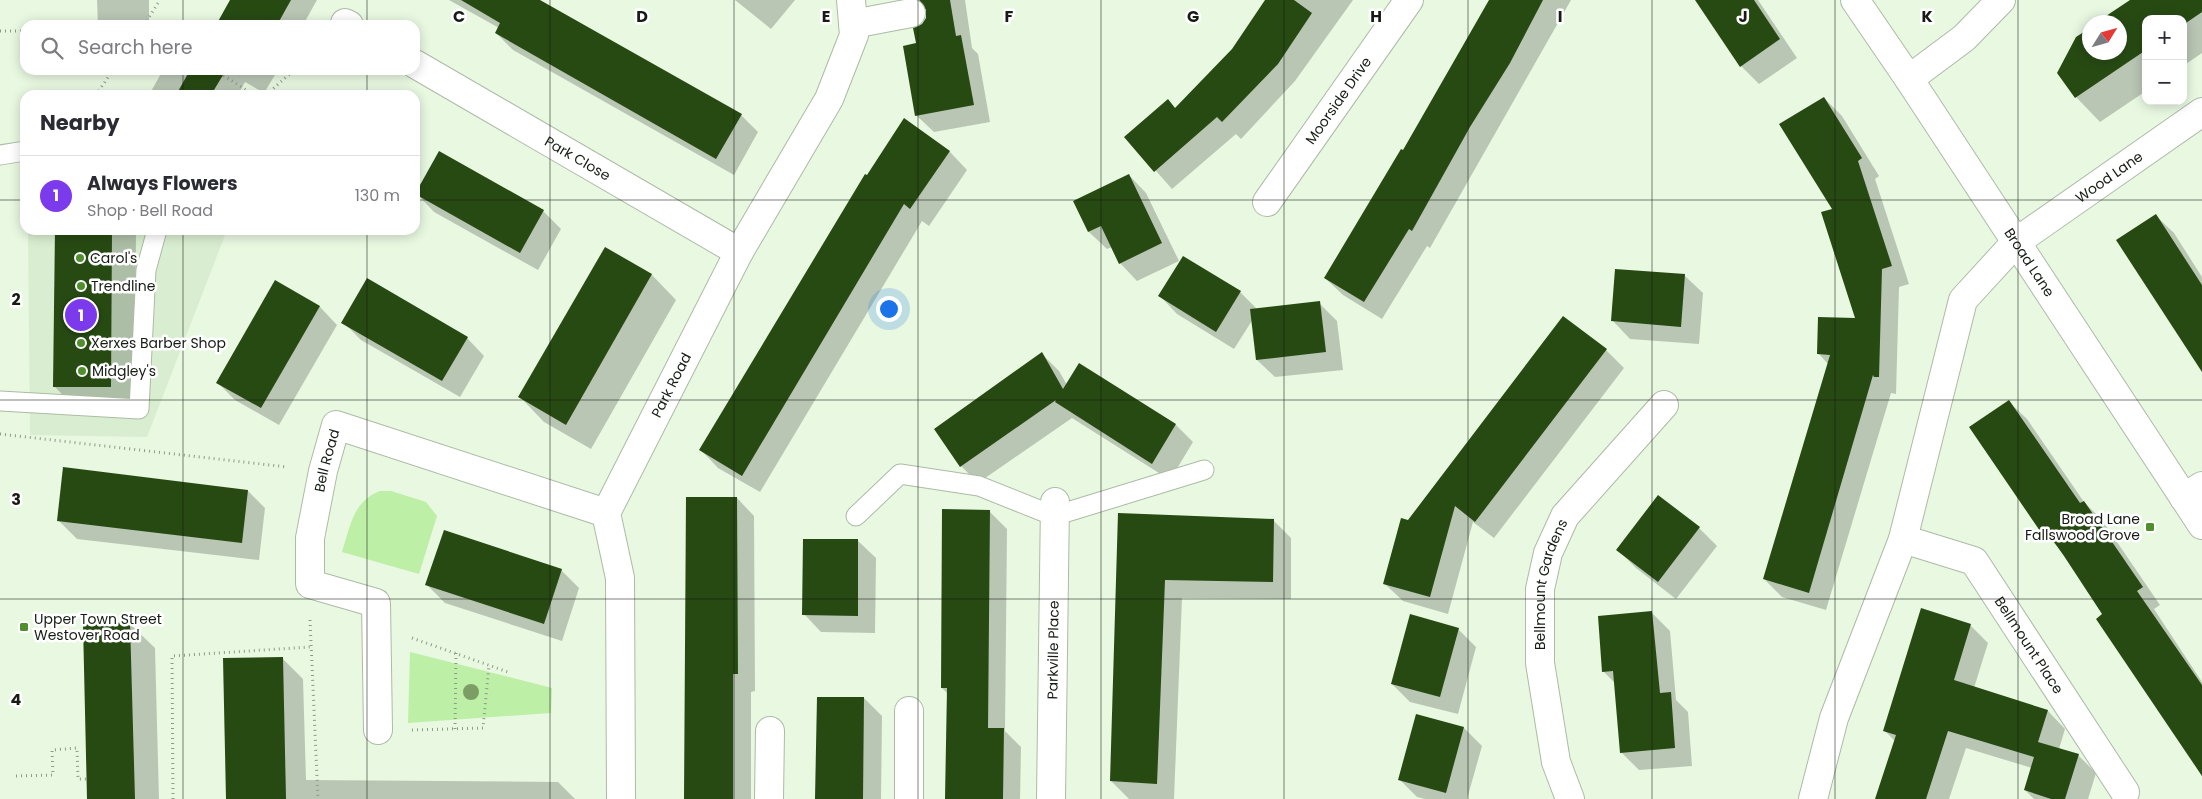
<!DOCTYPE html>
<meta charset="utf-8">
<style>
:root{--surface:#fff;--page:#f2f2f3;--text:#2b2b33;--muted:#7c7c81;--line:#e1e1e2;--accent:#7c3aed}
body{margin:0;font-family:Poppins,sans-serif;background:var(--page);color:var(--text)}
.controls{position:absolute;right:15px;top:15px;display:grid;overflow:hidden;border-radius:10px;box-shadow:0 2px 12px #0003}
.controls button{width:45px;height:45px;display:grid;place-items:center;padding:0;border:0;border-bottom:1px solid var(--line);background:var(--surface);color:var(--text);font:25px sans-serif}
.compass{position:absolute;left:2082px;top:15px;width:45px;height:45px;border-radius:50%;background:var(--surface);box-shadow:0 2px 12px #0003;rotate:53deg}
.you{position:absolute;left:888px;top:308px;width:18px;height:18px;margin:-12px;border:4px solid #fff;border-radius:50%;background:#1a73e8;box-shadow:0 0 0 8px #1a73e833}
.badge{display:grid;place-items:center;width:32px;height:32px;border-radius:50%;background:var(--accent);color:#fff;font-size:16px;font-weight:700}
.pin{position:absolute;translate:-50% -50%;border:2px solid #fff;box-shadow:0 1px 5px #0006}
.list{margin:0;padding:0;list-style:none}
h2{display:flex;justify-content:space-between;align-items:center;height:65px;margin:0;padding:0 20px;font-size:21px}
h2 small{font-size:16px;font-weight:400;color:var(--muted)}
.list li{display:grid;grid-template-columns:32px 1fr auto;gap:15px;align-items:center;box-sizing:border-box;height:80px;padding:0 20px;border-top:1px solid var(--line)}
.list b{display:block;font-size:19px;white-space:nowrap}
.list p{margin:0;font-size:16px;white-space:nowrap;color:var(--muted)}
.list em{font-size:16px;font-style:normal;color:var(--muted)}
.icon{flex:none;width:28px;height:28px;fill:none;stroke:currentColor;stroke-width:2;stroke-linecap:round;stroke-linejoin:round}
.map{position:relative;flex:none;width:2202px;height:799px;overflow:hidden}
.search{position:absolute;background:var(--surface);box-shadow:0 2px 12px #0003;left:20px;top:20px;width:400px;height:55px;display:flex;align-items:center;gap:12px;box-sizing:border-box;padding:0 18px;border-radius:15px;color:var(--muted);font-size:19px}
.panel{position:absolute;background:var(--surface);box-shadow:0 2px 12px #0003;left:20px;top:90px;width:400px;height:145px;border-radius:15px}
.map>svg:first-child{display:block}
.built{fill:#d9eed0}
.green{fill:#bdefa6}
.shadow{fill:#0003}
.building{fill:#274a13}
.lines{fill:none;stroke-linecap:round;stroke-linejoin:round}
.service-casing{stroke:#acbba5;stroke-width:21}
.minor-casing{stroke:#acbba5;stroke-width:30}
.tertiary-casing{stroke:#acbba5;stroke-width:30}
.path{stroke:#8f9b8a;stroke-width:3;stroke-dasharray:1 4;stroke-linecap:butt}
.service{stroke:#fff;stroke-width:19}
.minor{stroke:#fff;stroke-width:28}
.tertiary{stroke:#fff;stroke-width:28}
.tree{fill:#7d9d66}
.grid{fill:none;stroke:#161c14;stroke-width:1;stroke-opacity:0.55}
.poi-dot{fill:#518e2e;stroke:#fff;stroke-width:2}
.labels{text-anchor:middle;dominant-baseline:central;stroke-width:5;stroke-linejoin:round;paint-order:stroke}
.street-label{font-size:14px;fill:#161c14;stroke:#fff}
.poi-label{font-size:14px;fill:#161c14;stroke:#fff;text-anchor:start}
.grid-label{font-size:16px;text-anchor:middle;font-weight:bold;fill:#161c14;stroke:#fff;stroke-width:5;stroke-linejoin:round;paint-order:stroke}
</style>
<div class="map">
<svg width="2202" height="799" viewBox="0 0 2202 799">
<rect width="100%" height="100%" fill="#e8f8e1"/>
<path class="built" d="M28,230H227L147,437L30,435Z"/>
<g class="green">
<path d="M380,491H391L426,502L437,516L419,574L342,552C350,527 353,501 380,491Z"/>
<path d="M410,652L552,688L551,713L408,723Z"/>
</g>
<g class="shadow">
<path d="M97,0H149V25H98Z"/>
<path d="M232,0H317L303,25H217Z"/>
<path d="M449,0H538L741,115L758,132L734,175L513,50L496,33L499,28Z"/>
<path d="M735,0H795L771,29Z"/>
<path d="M921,0H965L972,48L978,54L990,122L934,132L916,115L917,44L922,25L927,18L928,10Z"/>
<path d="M1267,0H1353L1295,81L1241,139L1236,134L1172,189L1126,137L1168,101L1176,109L1232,50Z"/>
<path d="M1493,0H1571L1430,248L1427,246L1382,319L1343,295L1325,278L1404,152Z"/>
<path d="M1696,0H1758L1797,58L1759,84L1741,66Z"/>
<path d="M2133,0H2202V53L2183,66V19H2146V91L2100,122L2076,97L2090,52H2120V22H2099Z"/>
<path d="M163,70H184L190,73L192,70H278L264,93L245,82L238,95H149Z"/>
<path d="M1824,98L1842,116L1879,176L1875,179L1909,284L1899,287L1896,394L1891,393L1826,610L1782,597L1764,579L1828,364L1819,354L1857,319L1834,210Z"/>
<path d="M905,120L950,152L967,170L929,226L922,221L760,492L718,468L701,450Z"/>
<path d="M1129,175L1146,193L1179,261L1137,281L1120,263L1112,247L1107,249L1089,232L1075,201Z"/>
<path d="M415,180L421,187L543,211L561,229L538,270L434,212L417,194L415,197Z"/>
<path d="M2156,216L2174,233L2202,277V369Z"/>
<path d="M56,230H136L135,412H79L55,387Z"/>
<path d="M605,248L652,275L676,300L591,449L544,422L520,397Z"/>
<path d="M1183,258L1240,292L1258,310L1319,303L1337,321L1343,370L1275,377L1257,360L1253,319L1234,349L1177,314L1160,296Z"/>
<path d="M1616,271L1685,276L1703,293L1699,344L1630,339L1613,321Z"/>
<path d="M275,282L320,307L337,325L279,425L235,400L217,382Z"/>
<path d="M1563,318L1606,350L1624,368L1494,538L1473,522L1448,614L1403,601L1385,584L1408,521Z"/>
<path d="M343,322L467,338L484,356L460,397L361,340Z"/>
<path d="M1042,354L1059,371L1067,385L1079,365L1176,425L1193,442L1170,480L1072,418L978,483L961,466Z"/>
<path d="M2009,402L2027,419L2084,502L2102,520L2160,605L2154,609L2202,682V776L2104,614L2059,548L2041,530Z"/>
<path d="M248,491L265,508L259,560L77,539L59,521Z"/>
<path d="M1658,497L1699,528L1717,546L1676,599L1636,568L1618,550Z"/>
<path d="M737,498L754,516L755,691L751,692V799H685Z"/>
<path d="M989,511L1007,529L1005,731L1021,747L1020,799H946L948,694L942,688Z"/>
<path d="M1119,514L1273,520L1291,538V599L1182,598L1174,799H1129L1111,781Z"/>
<path d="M858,541L876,558L875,633L821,632L804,614Z"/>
<path d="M561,570L579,588L562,641L445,603L427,585Z"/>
<path d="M1652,613L1670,631L1676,700L1688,712L1692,766L1639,770L1621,752L1615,683L1603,671Z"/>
<path d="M130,624L155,648L159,799H89Z"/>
<path d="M1970,625L1988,643L1974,688L2048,711L2065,729L2059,749L2078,755L2096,773L2088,799H2034L2025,790L2032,768L1966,748L1949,799H1876L1895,741L1885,731Z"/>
<path d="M1458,629L1476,647L1458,714L1410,702L1392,684Z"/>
<path d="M282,658L303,679L306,780L558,782L575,799H228Z"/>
<path d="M864,698L882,716L881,799H817Z"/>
<path d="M1417,716L1464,728L1482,746L1467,799H1425L1417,797L1399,779Z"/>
</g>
<g class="building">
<path d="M230,0H291L277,25H216Z"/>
<path d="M461,0H540L742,114L716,159L495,33L500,23Z"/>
<path d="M919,0H950L956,36L961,35L974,105L915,116L903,46L916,43L913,28L922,24L926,18V10Z"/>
<path d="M1265,0H1294L1312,13L1278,64L1222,122L1217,117L1154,172L1124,137L1168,99L1175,108L1232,49Z"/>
<path d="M1489,0H1543L1510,63L1470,127L1412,231L1409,229L1364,302L1324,278L1401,149L1403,150Z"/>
<path d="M1695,0H1754L1780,39L1740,67Z"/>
<path d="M2130,0H2202V12L2183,25V19H2146V50L2075,98L2057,73L2076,37L2090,28V52H2120V22H2097Z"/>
<path d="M190,70H226L211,95H176Z"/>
<path d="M1824,97L1862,158L1858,161L1892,266L1882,269L1879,377H1874L1873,375L1809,593L1763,579L1830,355L1817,354L1818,317L1855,318L1821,212L1832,209L1779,124Z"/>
<path d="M904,118L950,151L910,209L904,204L742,476L699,450L865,174L867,175Z"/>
<path d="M439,151L544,210L520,253L415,194Z"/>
<path d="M1129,174L1162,243L1119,264L1101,226L1088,232L1073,201Z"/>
<path d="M2156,214L2202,285V372L2116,240Z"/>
<path d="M55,230H112L111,387H53Z"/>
<path d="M605,247L652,274L566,425L518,397Z"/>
<path d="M1183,256L1241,291L1216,332L1158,296Z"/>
<path d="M1615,269L1685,274L1681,327L1611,321Z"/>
<path d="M367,278L468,337L442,381L341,323Z"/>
<path d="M275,280L320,306L261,408L216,383Z"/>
<path d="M1320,301L1326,352L1256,360L1250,309Z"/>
<path d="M1563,316L1607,349L1475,522L1455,506L1430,597L1383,584L1401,518L1408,520Z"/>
<path d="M1042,352L1063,389L1079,363L1176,424L1152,464L1055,402L1056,400L960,467L934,429Z"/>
<path d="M2009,400L2080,503L2084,501L2143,587L2137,591L2202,685V776L2096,619L2102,614L2064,556L2044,528L2040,531L1969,427Z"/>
<path d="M63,467L248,490L242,543L57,521Z"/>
<path d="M1658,495L1700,527L1658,582L1616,550Z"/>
<path d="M686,497H737L738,674H733V799H684Z"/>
<path d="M942,509L990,510L988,728H1004L1003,799H945L947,688H941Z"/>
<path d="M1118,513L1274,519L1273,582L1165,580L1157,784L1110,781Z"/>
<path d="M444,530L562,569L544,624L425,585Z"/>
<path d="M803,539H858V616L802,615Z"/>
<path d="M1921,608L1971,624L1954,680L2048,710L2038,742L2079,754L2065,799H2051L2024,790L2034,757L1948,731L1926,799H1875L1896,735L1883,731Z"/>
<path d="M1652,611L1660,693L1671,692L1675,748L1620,753L1613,671L1602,672L1598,616Z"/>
<path d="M1410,614L1459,628L1440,697L1391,684Z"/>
<path d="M130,622L135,799H87L83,624Z"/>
<path d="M283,657L286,799H226L223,658Z"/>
<path d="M817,697H864L863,799H815Z"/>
<path d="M1416,714L1464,727L1446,793L1398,780Z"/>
</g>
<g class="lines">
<defs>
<g id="service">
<path d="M0,155L25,151"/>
<path d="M0,401L139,409L146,270L157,230"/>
<path d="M856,516L900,474L979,486L1054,516L1204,470"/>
</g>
<g id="minor">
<path d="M345,23L349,25"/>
<path d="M853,24L911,13"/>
<path id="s1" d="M415,64L739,252"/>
<path d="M1909,79L1964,38L2001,0"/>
<path id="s2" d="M1267,202L1409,0"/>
<path d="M2184,498L2202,486"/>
<path id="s3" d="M1903,539L1974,561L2125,792"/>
<path d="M909,711V799"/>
<path id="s4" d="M378,730L376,603L310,584V538L323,471L336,425L606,513"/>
<path id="s5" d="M621,799L620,578L606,513L739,252L829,99L854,35L851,0"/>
<path d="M769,799L770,731"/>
<path id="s6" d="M1051,799L1055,502"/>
<path id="s7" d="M1570,799L1556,762L1540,663V589L1548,553L1565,516L1664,405"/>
<path id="s8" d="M1813,799L1834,718L1903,539L1963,300L2016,242L2202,112"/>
</g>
<g id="tertiary">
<path id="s9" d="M1855,0L1909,79L2202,525"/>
</g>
</defs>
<use href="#service" class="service-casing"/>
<use href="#minor" class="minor-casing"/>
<use href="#tertiary" class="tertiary-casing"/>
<g class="path">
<path d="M144,25L160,0"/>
<path d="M0,31H25"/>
<path d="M215,70L254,95"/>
<path d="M96,95L113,70"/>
<path d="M266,95L294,70"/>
<path d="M0,434L287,467"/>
<path d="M310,620L318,799"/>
<path d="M412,638L508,672"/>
<path d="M455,729L456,653"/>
<path d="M412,730L483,728L489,665"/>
<path d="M16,776L53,775L52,750L77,748L78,779H87"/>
<path d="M173,799L172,656L310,647"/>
</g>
<use href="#service" class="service"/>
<use href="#minor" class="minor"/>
<use href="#tertiary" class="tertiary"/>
</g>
<circle class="tree" cx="471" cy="692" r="8"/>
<path class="grid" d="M183,0V25M367,0V25M550,0V799M734,0V799M918,0V799M1101,0V799M1284,0V799M1468,0V799M1652,0V799M1835,0V799M2018,0V799M183,70V95M367,70V95M0,200H25M415,200H2202M183,230V799M367,230V799M0,400H2202M0,599H2202"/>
<g class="poi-dot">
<circle cx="80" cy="258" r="5"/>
<circle cx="81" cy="286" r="5"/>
<circle cx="81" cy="343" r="5"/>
<circle cx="82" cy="371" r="5"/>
<rect x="2145" y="522" width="10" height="10" rx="2.5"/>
<rect x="19" y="622" width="10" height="10" rx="2.5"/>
</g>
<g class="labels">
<g class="street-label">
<text stroke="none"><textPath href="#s2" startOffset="124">Moorside Drive</textPath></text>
<text stroke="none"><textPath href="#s1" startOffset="188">Park Close</textPath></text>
<text stroke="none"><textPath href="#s8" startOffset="714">Wood Lane</textPath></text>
<text stroke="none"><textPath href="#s9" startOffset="315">Broad Lane</textPath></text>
<text stroke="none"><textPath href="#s5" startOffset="431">Park Road</textPath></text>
<text stroke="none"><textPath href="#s4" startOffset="321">Bell Road</textPath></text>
<text stroke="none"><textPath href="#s7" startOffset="220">Bellmount Gardens</textPath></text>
<text stroke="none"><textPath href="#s3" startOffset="175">Bellmount Place</textPath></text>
<text stroke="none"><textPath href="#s6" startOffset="149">Parkville Place</textPath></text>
</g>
<g class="poi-label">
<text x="90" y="258">Carol's</text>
<text x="91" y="286">Trendline</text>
<text x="91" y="343">Xerxes Barber Shop</text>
<text x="92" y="371">Midgley's</text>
<text x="2140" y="519" text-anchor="end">Broad Lane<tspan x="2140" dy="16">Fallswood Grove</tspan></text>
<text x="34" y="619">Upper Town Street<tspan x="34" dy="16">Westover Road</tspan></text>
</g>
</g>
<g class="grid-label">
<text x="459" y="22">C</text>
<text x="642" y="22">D</text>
<text x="826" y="22">E</text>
<text x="1009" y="22">F</text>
<text x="1193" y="22">G</text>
<text x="1376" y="22">H</text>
<text x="1560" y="22">I</text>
<text x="1743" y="22">J</text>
<text x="1927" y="22">K</text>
<text x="16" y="305">2</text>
<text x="16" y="505">3</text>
<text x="16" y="705">4</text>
</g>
</svg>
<div class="controls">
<button>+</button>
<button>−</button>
</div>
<svg class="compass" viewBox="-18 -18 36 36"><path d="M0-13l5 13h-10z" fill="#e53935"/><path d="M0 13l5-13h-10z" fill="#7c7c81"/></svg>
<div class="you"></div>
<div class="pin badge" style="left:81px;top:315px">1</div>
<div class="search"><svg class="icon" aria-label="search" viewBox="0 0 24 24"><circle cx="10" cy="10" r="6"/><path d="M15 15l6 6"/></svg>Search here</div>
<section class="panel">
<h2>Nearby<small></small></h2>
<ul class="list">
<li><span class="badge">1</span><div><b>Always Flowers</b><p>Shop · Bell Road</p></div><em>130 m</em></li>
</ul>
</section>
</div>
